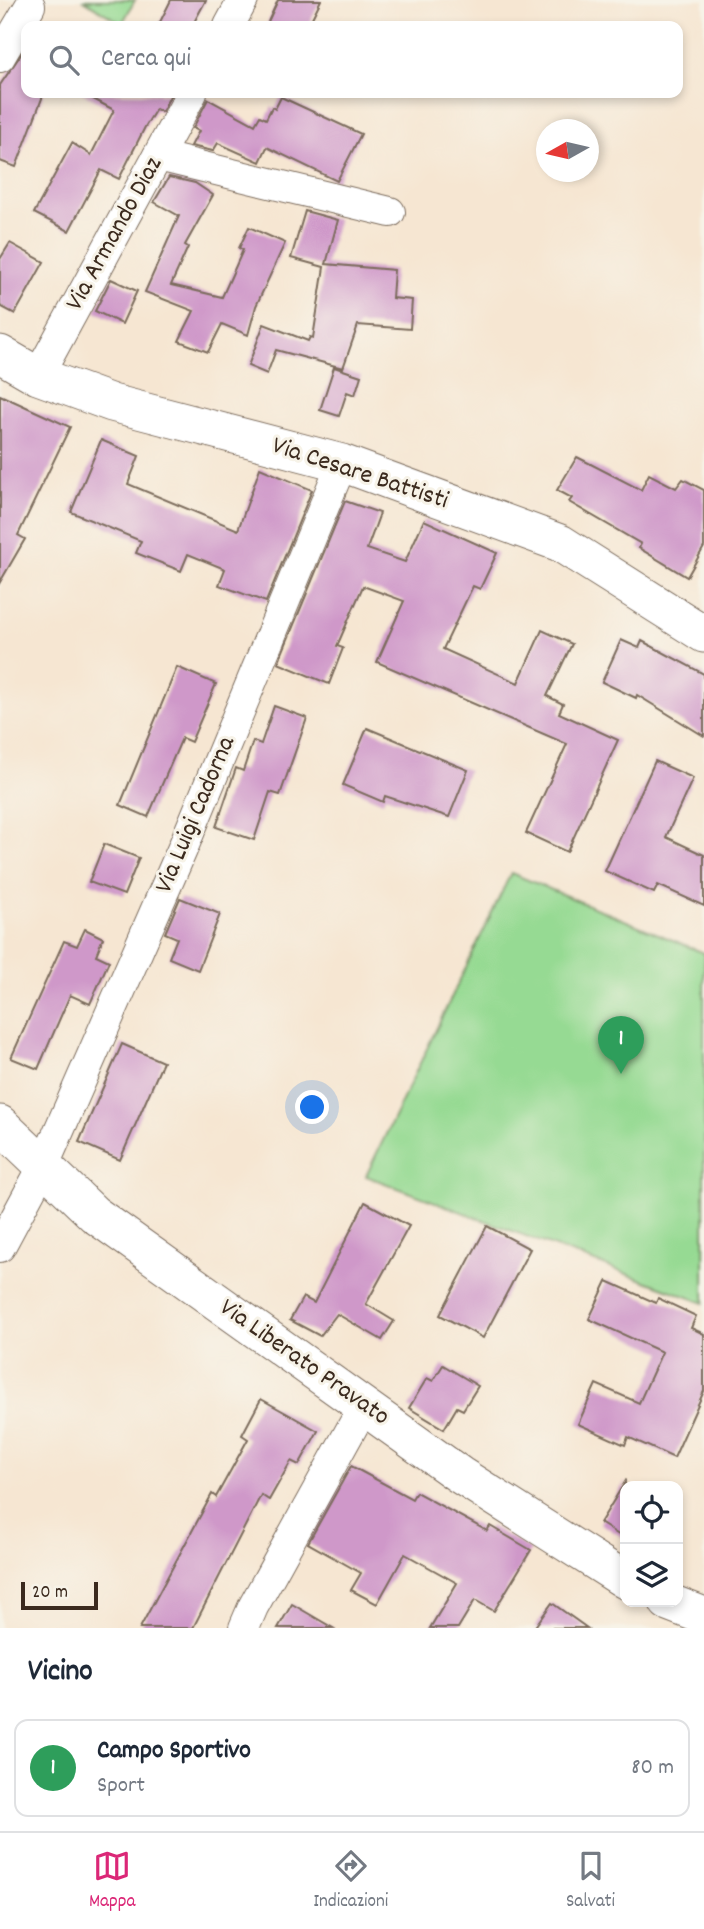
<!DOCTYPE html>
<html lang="it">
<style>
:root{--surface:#fff;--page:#f6f6f7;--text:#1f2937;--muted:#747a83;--line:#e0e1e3;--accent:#db2777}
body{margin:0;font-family:Dekko,sans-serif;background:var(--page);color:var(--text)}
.controls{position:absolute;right:21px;bottom:21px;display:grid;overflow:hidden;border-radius:14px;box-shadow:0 4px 10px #0003}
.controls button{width:63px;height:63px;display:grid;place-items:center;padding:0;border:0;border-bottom:2px solid var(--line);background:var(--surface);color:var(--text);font:35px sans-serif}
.compass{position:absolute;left:536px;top:119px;width:63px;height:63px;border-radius:50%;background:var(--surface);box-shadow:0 4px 10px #0003;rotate:262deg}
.scale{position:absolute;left:21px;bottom:18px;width:77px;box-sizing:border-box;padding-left:7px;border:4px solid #3b2a1e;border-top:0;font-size:19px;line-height:24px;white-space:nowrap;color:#3b2a1e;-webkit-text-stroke:5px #f7f3e8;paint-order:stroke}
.you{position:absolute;left:313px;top:1108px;width:24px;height:24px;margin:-18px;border:5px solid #fff;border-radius:50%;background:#1a73e8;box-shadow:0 0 0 10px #1a73e833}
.badge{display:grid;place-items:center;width:46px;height:46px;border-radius:50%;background:var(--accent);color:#fff;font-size:23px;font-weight:700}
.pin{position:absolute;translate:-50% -58px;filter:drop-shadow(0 2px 4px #0008)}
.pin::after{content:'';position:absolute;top:37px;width:24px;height:21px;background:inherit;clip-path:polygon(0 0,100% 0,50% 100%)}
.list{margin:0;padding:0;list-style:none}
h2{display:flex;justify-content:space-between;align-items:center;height:91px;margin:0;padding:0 28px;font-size:30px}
h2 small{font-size:23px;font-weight:400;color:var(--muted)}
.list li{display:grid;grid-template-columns:46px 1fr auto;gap:21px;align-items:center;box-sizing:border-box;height:98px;margin:0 14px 14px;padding:0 14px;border:2px solid var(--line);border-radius:14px}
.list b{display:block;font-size:26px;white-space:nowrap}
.list p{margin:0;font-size:23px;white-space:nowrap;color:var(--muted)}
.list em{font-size:23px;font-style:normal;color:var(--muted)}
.icon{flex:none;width:38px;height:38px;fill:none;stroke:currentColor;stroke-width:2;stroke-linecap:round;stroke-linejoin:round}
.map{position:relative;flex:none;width:704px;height:1628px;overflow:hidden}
.search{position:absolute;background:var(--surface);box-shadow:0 4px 10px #0003;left:21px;right:21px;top:21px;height:77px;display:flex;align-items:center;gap:18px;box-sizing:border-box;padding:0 24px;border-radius:14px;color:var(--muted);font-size:26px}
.sheet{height:203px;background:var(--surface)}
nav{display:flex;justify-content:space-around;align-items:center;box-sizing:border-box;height:98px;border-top:2px solid var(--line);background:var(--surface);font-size:19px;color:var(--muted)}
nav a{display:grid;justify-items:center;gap:4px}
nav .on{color:var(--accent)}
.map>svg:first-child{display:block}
.grass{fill:#96da93;stroke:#688258;stroke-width:2}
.building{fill:#cf98c9}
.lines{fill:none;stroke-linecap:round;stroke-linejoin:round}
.minor-casing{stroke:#7c6c5d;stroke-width:32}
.tertiary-casing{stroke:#7c6c5d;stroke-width:39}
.minor{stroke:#fff;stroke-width:30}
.tertiary{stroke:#fff;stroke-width:37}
.labels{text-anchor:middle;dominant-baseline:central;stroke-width:6;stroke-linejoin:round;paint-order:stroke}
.street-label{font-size:26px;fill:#3b2a1e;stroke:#f7f3e8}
</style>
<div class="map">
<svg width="704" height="1628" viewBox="0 0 704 1628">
<rect width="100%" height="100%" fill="#f7f3e8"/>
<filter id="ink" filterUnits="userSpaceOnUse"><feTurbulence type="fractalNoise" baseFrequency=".0143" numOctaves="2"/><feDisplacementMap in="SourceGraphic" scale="14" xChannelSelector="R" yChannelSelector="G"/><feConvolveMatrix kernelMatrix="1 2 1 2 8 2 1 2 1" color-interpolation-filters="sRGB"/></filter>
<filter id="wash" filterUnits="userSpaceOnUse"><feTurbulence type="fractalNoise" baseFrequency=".00686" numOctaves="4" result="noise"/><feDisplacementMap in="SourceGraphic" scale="28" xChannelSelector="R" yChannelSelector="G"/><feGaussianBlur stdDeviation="1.57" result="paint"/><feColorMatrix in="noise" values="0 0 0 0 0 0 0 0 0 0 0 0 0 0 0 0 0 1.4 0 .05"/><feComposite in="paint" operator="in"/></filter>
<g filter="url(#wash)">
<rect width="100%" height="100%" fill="#f6e6d2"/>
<g class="grass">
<path d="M84,0H135L122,24Z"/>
<path d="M511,873L704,953V1303L366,1176Z"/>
</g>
<g id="blocks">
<g class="building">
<path d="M171,0H206L192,26H158Z"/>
<path d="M278,0H321L308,26H266Z"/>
<path d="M26,47V93H44L16,167L0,161V85Z"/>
<path d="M82,93L171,94L162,112L156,109L145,127L119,179L101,170L69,231L34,213L72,143L91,155L114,110Z"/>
<path d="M281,97L361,134L337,181L267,147L260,162L218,143L213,151L191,146L199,131L193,128L208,99L255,125L260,116L266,119L272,107L275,109Z"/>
<path d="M169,177L195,183L213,195L185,245L188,247L171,285L222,297L243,250L239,248L249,227L285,243L256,306L248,335L222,324L208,352L179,341L194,311L145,292L179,216L154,202Z"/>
<path d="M305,211L338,220L326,264L394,270L392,298L412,300L410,329L358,325L343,368L276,350L267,374L248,366L264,324L308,341L310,337L313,338L324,267L291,258Z"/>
<path d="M10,243L44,262L15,314L0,306V259Z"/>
<path d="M111,279L137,291L122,324L95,311Z"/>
<path d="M334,367L361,376L355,395L347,392L339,416L320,410Z"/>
<path d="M0,395L70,427L18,535L25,539L0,582Z"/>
<path d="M101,440L139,456L128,484L238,530L260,468L312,490L266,602L219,585L225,569L188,554L181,571L136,553L141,541L71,512Z"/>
<path d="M577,457L641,490L649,474L676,488L683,479L704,490V547L687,577L639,548L641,544L569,502L572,498L557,490Z"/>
<path d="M345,501L380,513L367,549L405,562L424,520L497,553L480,589L473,586L443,649L518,683L542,630L572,644L547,696L563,704L559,713L618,740L567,852L526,833L567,744L377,662L404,601L363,586L337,646L343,648L329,684L278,663Z"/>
<path d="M621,640L639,648L642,641L704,674V736L637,695L636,698L602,682Z"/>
<path d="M177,667L216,684L191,742L182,738L148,817L120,805Z"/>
<path d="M274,706L307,718L280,795L270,792L254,840L216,827L236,768L243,771L253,741L261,744Z"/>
<path d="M367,728L468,770L449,817L385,796L383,802L343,785Z"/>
<path d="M655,761L693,778L666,837L704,855V906L658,885L654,893L605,871Z"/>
<path d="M104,844L139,858L124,895L89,882Z"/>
<path d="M180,898L220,914L198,970L169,958L177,938L165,933Z"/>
<path d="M85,929L103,938L96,955L109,961L90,1004L70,995L38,1069L11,1058L64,941L77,946Z"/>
<path d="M122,1044L163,1062L120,1160L79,1142Z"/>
<path d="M365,1202L409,1226L366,1304L394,1321L382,1340L337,1314L320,1336L290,1320L303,1297L314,1303Z"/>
<path d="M487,1226L530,1249L483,1338L440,1315Z"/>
<path d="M607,1281L656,1303L658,1298L696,1316L691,1328L704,1334V1391L674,1458L628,1437L625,1445L578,1424L596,1384L639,1403L662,1352L589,1319Z"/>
<path d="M443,1365L478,1386L463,1410L457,1407L444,1429L409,1408L427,1378L433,1381Z"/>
<path d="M261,1399L318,1431L299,1465L291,1461L269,1500L261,1495L193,1628H140L212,1494L216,1497L248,1439L242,1435Z"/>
<path d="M351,1466L412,1499L416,1492L487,1531L490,1526L531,1550L494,1611L475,1600L458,1628H430L457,1583L405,1554L377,1604L351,1590L361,1573L308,1543Z"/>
<path d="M625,1482V1539L600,1523Z"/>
<path d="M552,1603L587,1628H534Z"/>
<path d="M292,1604L333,1628H278Z"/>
</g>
</g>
</g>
<g filter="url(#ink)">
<use href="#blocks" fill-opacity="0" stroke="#7c6c5d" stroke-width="2"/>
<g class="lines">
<defs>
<g id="minor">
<path d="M229,26L243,0"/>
<path d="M0,57L30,6"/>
<path d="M158,156L390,212"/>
<path d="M38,376L192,93"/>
<path d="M0,1247L44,1165L182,850L342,463"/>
<path d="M244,1628L253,1607L364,1406"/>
</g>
<g id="tertiary">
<path d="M0,354L38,376L112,403L342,463L560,543L704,634"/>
<path d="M0,1124L94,1214L460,1475L625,1580"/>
<path d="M668,1602L704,1616"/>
</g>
</defs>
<use href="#minor" class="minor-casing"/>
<use href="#tertiary" class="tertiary-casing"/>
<use href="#minor" class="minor"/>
<use href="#tertiary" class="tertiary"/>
</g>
</g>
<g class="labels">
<g class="street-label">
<text transform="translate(115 234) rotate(-61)">Via Armando Diaz</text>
<text transform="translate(360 474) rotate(18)">Via Cesare Battisti</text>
<text transform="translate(196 815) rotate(-67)">Via Luigi Cadorna</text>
<text transform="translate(304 1363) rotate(35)">Via Liberato Pravato</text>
</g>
</g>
</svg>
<div class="controls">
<button><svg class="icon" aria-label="locate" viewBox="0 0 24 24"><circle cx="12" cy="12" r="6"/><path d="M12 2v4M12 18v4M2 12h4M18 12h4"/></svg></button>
<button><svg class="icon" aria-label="layers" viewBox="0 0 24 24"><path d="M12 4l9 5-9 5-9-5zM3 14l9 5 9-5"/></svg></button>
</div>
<svg class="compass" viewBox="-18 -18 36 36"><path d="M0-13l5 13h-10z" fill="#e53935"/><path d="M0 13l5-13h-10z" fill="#747a83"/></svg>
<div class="scale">20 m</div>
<div class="you"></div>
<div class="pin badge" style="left:621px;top:1074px;background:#2e9e5b">1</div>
<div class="search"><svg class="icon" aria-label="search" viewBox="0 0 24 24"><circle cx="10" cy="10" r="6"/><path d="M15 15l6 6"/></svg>Cerca qui</div>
</div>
<section class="sheet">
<h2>Vicino<small></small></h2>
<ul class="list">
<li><span class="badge" style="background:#2e9e5b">1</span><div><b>Campo Sportivo</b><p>Sport</p></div><em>80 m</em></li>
</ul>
</section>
<nav>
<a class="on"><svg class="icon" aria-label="map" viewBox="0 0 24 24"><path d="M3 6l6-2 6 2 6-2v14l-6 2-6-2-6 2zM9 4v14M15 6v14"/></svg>Mappa</a>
<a><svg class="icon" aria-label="directions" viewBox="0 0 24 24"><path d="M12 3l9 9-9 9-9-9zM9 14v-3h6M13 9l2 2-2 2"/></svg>Indicazioni</a>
<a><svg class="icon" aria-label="saved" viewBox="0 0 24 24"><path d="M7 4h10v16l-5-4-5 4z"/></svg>Salvati</a>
</nav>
